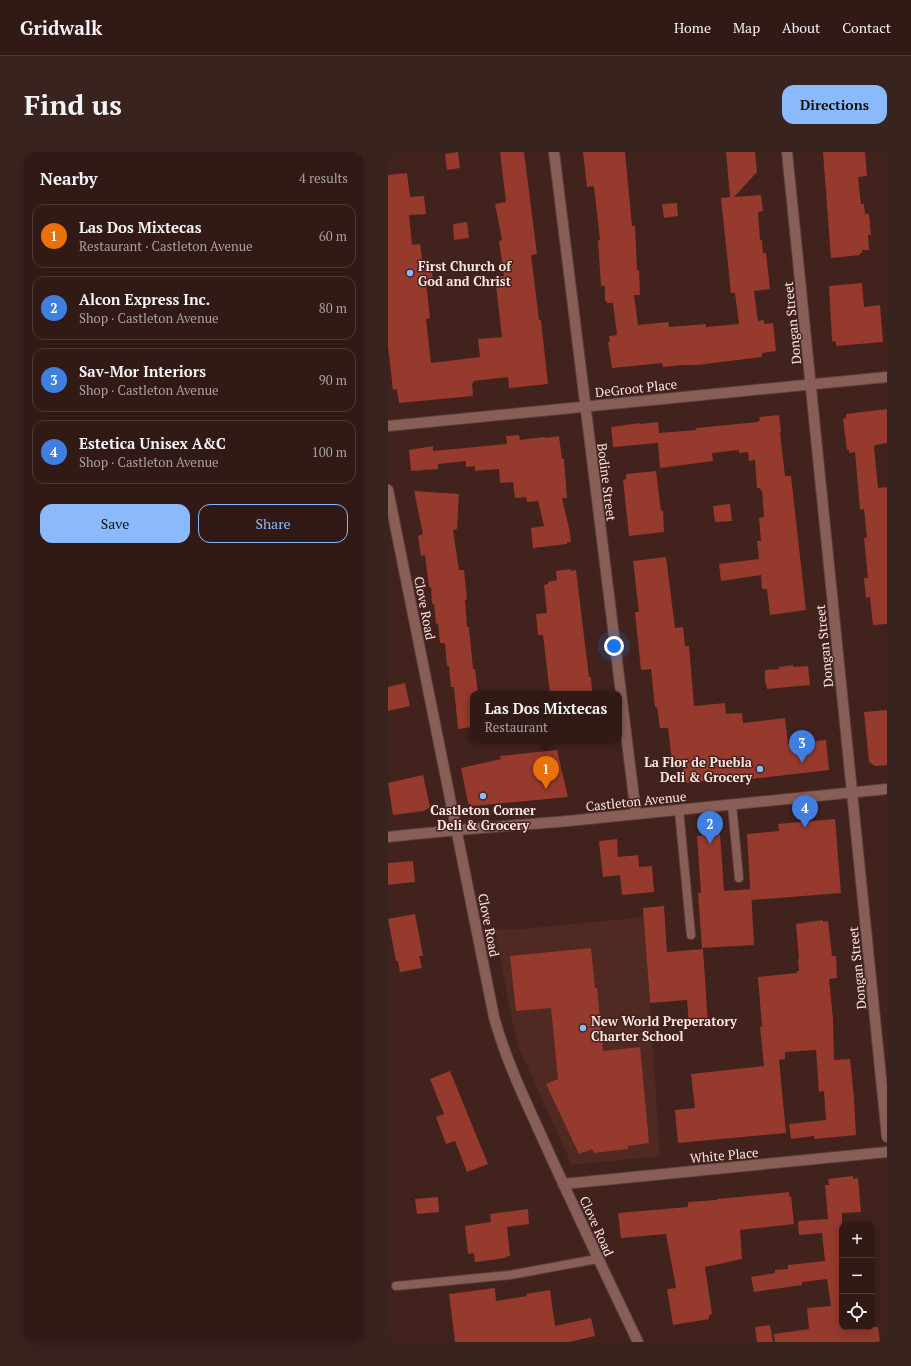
<!DOCTYPE html>
<meta charset="utf-8">
<style>
:root{--surface:#311a16;--page:#39231f;--text:#f1f3f6;--muted:#a8a1a1;--line:#4c3835;--accent:#8abafc}
body{margin:0;font-family:"PT Serif",serif;background:var(--page);color:var(--text)}
.controls{position:absolute;right:12px;bottom:12px;display:grid;overflow:hidden;border-radius:8px;box-shadow:0 2px 10px #0003}
.controls button{width:36px;height:36px;display:grid;place-items:center;padding:0;border:0;border-bottom:1px solid var(--line);background:var(--surface);color:var(--text);font:20px sans-serif}
.you{position:absolute;left:226px;top:494px;width:14px;height:14px;margin:-10px;border:3px solid #fff;border-radius:50%;background:#1a73e8;box-shadow:0 0 0 6px #1a73e833}
.badge{display:grid;place-items:center;width:26px;height:26px;border-radius:50%;background:var(--accent);color:#fff;font-size:13px;font-weight:700}
.pin{position:absolute;translate:-50% -33px;filter:drop-shadow(0 1px 2px #0008)}
.pin::after{content:'';position:absolute;top:21px;width:14px;height:12px;background:inherit;clip-path:polygon(0 0,100% 0,50% 100%)}
.popup{position:absolute;left:82px;top:539px;width:152px;height:52px;box-sizing:border-box;display:grid;place-content:center;border-radius:8px;background:var(--surface);filter:drop-shadow(0 1px 3px #0005);font-size:13px;white-space:nowrap;color:var(--muted)}
.popup b{font-size:15px;color:var(--text)}
.popup::after{content:'';position:absolute;left:50%;top:100%;margin-left:-8px;border:8px solid transparent;border-top-color:var(--surface)}
.list{margin:0;padding:0;list-style:none}
h2{display:flex;justify-content:space-between;align-items:center;height:52px;margin:0;padding:0 16px;font-size:17px}
h2 small{font-size:13px;font-weight:400;color:var(--muted)}
.list li{display:grid;grid-template-columns:26px 1fr auto;gap:12px;align-items:center;box-sizing:border-box;height:64px;margin:0 8px 8px;padding:0 8px;border:1px solid var(--line);border-radius:12px}
.list b{display:block;font-size:15px;white-space:nowrap}
.list p{margin:0;font-size:13px;white-space:nowrap;color:var(--muted)}
.list em{font-size:13px;font-style:normal;color:var(--muted)}
.actions{display:flex;gap:8px;padding:12px 16px}
.actions a{flex:1;padding:9px 0;border:1px solid var(--accent);border-radius:12px;text-align:center;font-size:14px;color:var(--accent)}
.actions .main{background:var(--accent);color:#111}
.icon{flex:none;width:22px;height:22px;fill:none;stroke:currentColor;stroke-width:2;stroke-linecap:round;stroke-linejoin:round}
.map{position:relative;flex:none;width:499px;height:1190px;overflow:hidden;border-radius:12px}
header{display:flex;align-items:center;gap:24px;box-sizing:border-box;height:56px;padding:0 20px;background:var(--surface);border-bottom:1px solid var(--line)}
header strong{font-size:19px}
nav{display:flex;gap:22px;margin-inline-start:auto;font-size:14px}
.intro{display:flex;align-items:center;justify-content:space-between;box-sizing:border-box;height:96px;padding:0 24px}
h1{margin:0;font-size:28px}
.button{padding:10px 18px;border-radius:12px;background:var(--accent);color:#111;font-size:14px;font-weight:700}
main{display:flex;gap:24px;padding:0 24px}
aside{flex:1;background:var(--surface);border-radius:12px;box-shadow:0 2px 10px #0003}
.map>svg:first-child{display:block}
.built{fill:#502923}
.building{fill:#953a2d}
.lines{fill:none;stroke-linecap:round;stroke-linejoin:round}
.service-casing{stroke:#5f413c;stroke-width:10}
.minor-casing{stroke:#5f413c;stroke-width:12}
.tertiary-casing{stroke:#5f413c;stroke-width:12}
.service{stroke:#885e57;stroke-width:8}
.minor{stroke:#885e57;stroke-width:10}
.tertiary{stroke:#885e57;stroke-width:10}
.poi-dot{fill:#8abafc;stroke:#41221d;stroke-width:1.5}
.labels{text-anchor:middle;dominant-baseline:central;stroke-width:3;stroke-linejoin:round;paint-order:stroke}
.poi-label{font-size:13px;font-weight:bold;fill:#fbe5e1;stroke:#41221d;text-anchor:start}
.street-label{font-size:13px;fill:#fbe5e1;stroke:#41221d}
</style>
<header>
<strong>Gridwalk</strong>
<nav><a>Home</a><a>Map</a><a>About</a><a>Contact</a></nav>
</header>
<div class="intro"><h1>Find us</h1><a class="button">Directions</a></div>
<main>
<aside>
<h2>Nearby<small>4 results</small></h2>
<ul class="list">
<li><span class="badge" style="background:#e8710a">1</span><div><b>Las Dos Mixtecas</b><p>Restaurant · Castleton Avenue</p></div><em>60 m</em></li>
<li><span class="badge" style="background:#3f7fe0">2</span><div><b>Alcon Express Inc.</b><p>Shop · Castleton Avenue</p></div><em>80 m</em></li>
<li><span class="badge" style="background:#3f7fe0">3</span><div><b>Sav-Mor Interiors</b><p>Shop · Castleton Avenue</p></div><em>90 m</em></li>
<li><span class="badge" style="background:#3f7fe0">4</span><div><b>Estetica Unisex A&amp;C</b><p>Shop · Castleton Avenue</p></div><em>100 m</em></li>
</ul>
<div class="actions"><a class="main">Save</a><a>Share</a></div>
</aside>
<div class="map">
<svg width="499" height="1190" viewBox="0 0 499 1190">
<rect width="100%" height="100%" fill="#41221d"/>
<path class="built" d="M256,765L272,1004L184,1013L130,894L122,859L107,776L124,778Z"/>
<g class="building">
<path d="M70,0L72,16L59,18L57,2Z"/>
<path d="M112,0H136L149,102L143,103L151,168H153L160,232L121,236L120,225L85,229L86,231H84L85,244L11,251L9,237L5,238L0,194V23L19,21L22,45L36,44L38,62L21,63L24,93L32,92L35,113L43,112L45,129L38,130L42,166L38,167L43,211L92,205L90,187L114,185L107,125L116,124L111,89L114,88L107,52L118,50Z"/>
<path d="M195,0H237L244,74H247L249,118H251L252,143H246L250,173L280,170L281,175L318,172V175L351,172L347,141H343L333,46L342,45L338,0H367L369,20L346,45L373,43L375,59L370,60L372,88H374L375,101H378L382,137L366,139L370,169L376,168V172L385,171L388,199L374,201V205L309,213H295L275,215L274,211L224,216L220,190H222L221,184L229,183L225,151H219L218,149H217V134H213L210,88H212L206,35L205,34L199,35Z"/>
<path d="M435,0H477L479,24L470,25L473,52H476L477,62H481L483,83H480L481,98H474V101H472V103L443,106Z"/>
<path d="M289,51L290,64L276,66L274,52Z"/>
<path d="M79,70L81,86L66,88L65,72Z"/>
<path d="M474,131L476,155L492,153L495,190L448,194V190L444,189L441,134Z"/>
<path d="M499,257V291L487,293L486,295L490,336L499,335V472L485,473L482,445L478,446L476,426H480L476,386L479,385L476,357L472,358L467,300L461,301V298H459L455,267L458,266V262Z"/>
<path d="M391,263L393,280H392L397,324H403L418,458L382,463L379,437H374L373,423L333,429L331,412L371,407L369,389H373L371,366L376,365L374,338L373,339L372,336H369L367,308L361,309L360,300L351,301V298L324,301L325,309L272,316L270,291L225,295L223,275L252,271V272L270,270L271,281L308,278V276L370,270V269H372L371,265Z"/>
<path d="M131,283L132,288L156,285L158,286L171,284L174,307H176L179,346H174L181,376L183,390H179V392L145,396L143,376L156,374L150,349L139,350L138,345L127,346L125,330L112,331L111,317L87,319V314L78,315V309L50,312V317L23,319L21,298L45,294V299L119,292L118,284Z"/>
<path d="M268,319L273,359L275,358L276,380L241,384L235,328L238,327V322Z"/>
<path d="M26,339L71,342L69,377L65,378L71,418H76L79,447L77,448L79,475H81L85,517H87L90,542H85V575L70,577L66,535H63L61,514H59L57,491H52L50,471L48,472L46,452H44L43,435H41L37,403L33,404L30,384L35,382Z"/>
<path d="M342,352L344,369L327,370L325,354Z"/>
<path d="M278,405L287,476L295,475L297,494H301L306,554L337,551L338,562L354,561L355,571L397,566L400,592L438,588L441,618L363,627V625L296,631L295,614L285,616L280,576H272L269,555H267L263,517L253,518L247,460H251L245,409Z"/>
<path d="M183,417V419L188,418L201,525H203L204,541L162,542L155,483H150L148,462L159,461L156,433L160,432V430L169,428L168,419Z"/>
<path d="M405,513V515L420,514L422,533L379,537L378,531H377V518L391,517V515Z"/>
<path d="M17,531L22,554L0,559V535Z"/>
<path d="M499,558V613L487,614L481,610L476,560Z"/>
<path d="M169,598L180,645L85,654L80,651L73,616L113,607L112,604Z"/>
<path d="M35,623L42,655L36,659L5,663L0,631Z"/>
<path d="M447,667L453,741L363,748L359,682L391,679L390,672Z"/>
<path d="M332,682L336,739L363,737L366,793L314,796L310,741H313L309,684Z"/>
<path d="M229,687L230,705L250,703L251,715L264,714L266,740L234,743L232,723L215,725L211,689Z"/>
<path d="M25,709L27,730L0,733V711Z"/>
<path d="M276,754L279,800L315,797L320,872L301,873L299,848L262,851L255,756Z"/>
<path d="M27,762L35,804H31L34,816L12,820L10,809H8L0,767Z"/>
<path d="M435,768V770L440,769L444,804H448L449,826L441,827L445,867L446,908L462,907L466,946L468,983L426,987V984L403,987L401,972L438,968L436,939L431,940L428,898L397,900V907L391,908L398,981L290,991L287,958L307,956L303,922L376,914L372,875H374L370,825L409,821V819H411L410,807H411L408,772Z"/>
<path d="M203,796L207,836H209L215,899L252,895L261,991L240,994V997L206,1001L204,997L191,1002L158,932L170,927L163,856L128,859L122,804Z"/>
<path d="M62,919L100,1012L79,1020L67,989L58,992L48,965L56,962L42,927Z"/>
<path d="M465,1024V1027L470,1026L473,1060L454,1061V1175H490L492,1190H387L386,1182L421,1177L419,1156L443,1154L439,1127L414,1130V1133L366,1140L363,1125L387,1121V1118L400,1117V1113L437,1109L434,1081L411,1083L410,1069L440,1067L437,1033H441L440,1027Z"/>
<path d="M401,1040V1045L403,1044L406,1072L352,1078L354,1107L317,1115L324,1162L321,1163V1167L285,1173L279,1137L288,1136L278,1082L233,1086L230,1061L300,1055V1050L329,1048V1047Z"/>
<path d="M50,1045L51,1060L29,1062L27,1047Z"/>
<path d="M140,1057L141,1072L119,1075L122,1104L117,1105L118,1106L87,1110L86,1101L80,1102L77,1074L103,1070L102,1062Z"/>
<path d="M107,1136L108,1149L139,1144L138,1142L162,1138L167,1174L203,1166L207,1184L181,1190H67L61,1142Z"/>
<path d="M382,1173L385,1190H369L367,1175Z"/>
</g>
<g class="lines">
<defs>
<g id="service">
<path d="M344,653L351,726"/>
<path d="M291,658L303,783"/>
<path d="M8,1134L122,1123L209,1107"/>
</g>
<g id="minor">
<path d="M166,0L248,662"/>
<path d="M399,0L499,985"/>
<path d="M0,274L499,225"/>
<path d="M175,1032L499,1000"/>
</g>
<g id="tertiary">
<path d="M0,338L106,865C119,913 142,958 162,1003C191,1066 220,1128 250,1190"/>
<path d="M0,685C60,678 120,674 180,669C287,659 393,648 499,637"/>
</g>
</defs>
<use href="#service" class="service-casing"/>
<use href="#minor" class="minor-casing"/>
<use href="#tertiary" class="tertiary-casing"/>
<use href="#service" class="service"/>
<use href="#minor" class="minor"/>
<use href="#tertiary" class="tertiary"/>
</g>
<g class="poi-dot">
<circle cx="22" cy="121" r="4"/>
<circle cx="372" cy="617" r="4"/>
<circle cx="95" cy="644" r="4"/>
<circle cx="195" cy="876" r="4"/>
</g>
<g class="labels">
<g class="poi-label">
<text x="30" y="114">First Church of<tspan x="30" dy="15">God and Christ</tspan></text>
<text x="364" y="610" text-anchor="end">La Flor de Puebla<tspan x="364" dy="15">Deli &amp; Grocery</tspan></text>
<text x="95" y="658" text-anchor="middle">Castleton Corner<tspan x="95" dy="15">Deli &amp; Grocery</tspan></text>
<text x="203" y="869">New World Preperatory<tspan x="203" dy="15">Charter School</tspan></text>
</g>
<g class="street-label">
<text transform="translate(404 171) rotate(-96)">Dongan Street</text>
<text transform="translate(248 236) rotate(-6)">DeGroot Place</text>
<text transform="translate(219 330) rotate(83)">Bodine Street</text>
<text transform="translate(37 456) rotate(79)">Clove Road</text>
<text transform="translate(436 494) rotate(-96)">Dongan Street</text>
<text transform="translate(248 649) rotate(-6)">Castleton Avenue</text>
<text transform="translate(101 773) rotate(79)">Clove Road</text>
<text transform="translate(469 816) rotate(-96)">Dongan Street</text>
<text transform="translate(336 1003) rotate(-5)">White Place</text>
<text transform="translate(209 1074) rotate(66)">Clove Road</text>
</g>
</g>
</svg>
<div class="controls">
<button>+</button>
<button>−</button>
<button><svg class="icon" aria-label="locate" viewBox="0 0 24 24"><circle cx="12" cy="12" r="6"/><path d="M12 2v4M12 18v4M2 12h4M18 12h4"/></svg></button>
</div>
<div class="you"></div>
<div class="pin badge" style="left:158px;top:637px;background:#e8710a">1</div>
<div class="popup"><b>Las Dos Mixtecas</b>Restaurant</div>
<div class="pin badge" style="left:322px;top:692px;background:#3f7fe0">2</div>
<div class="pin badge" style="left:414px;top:611px;background:#3f7fe0">3</div>
<div class="pin badge" style="left:417px;top:676px;background:#3f7fe0">4</div>
</div>
</main>
